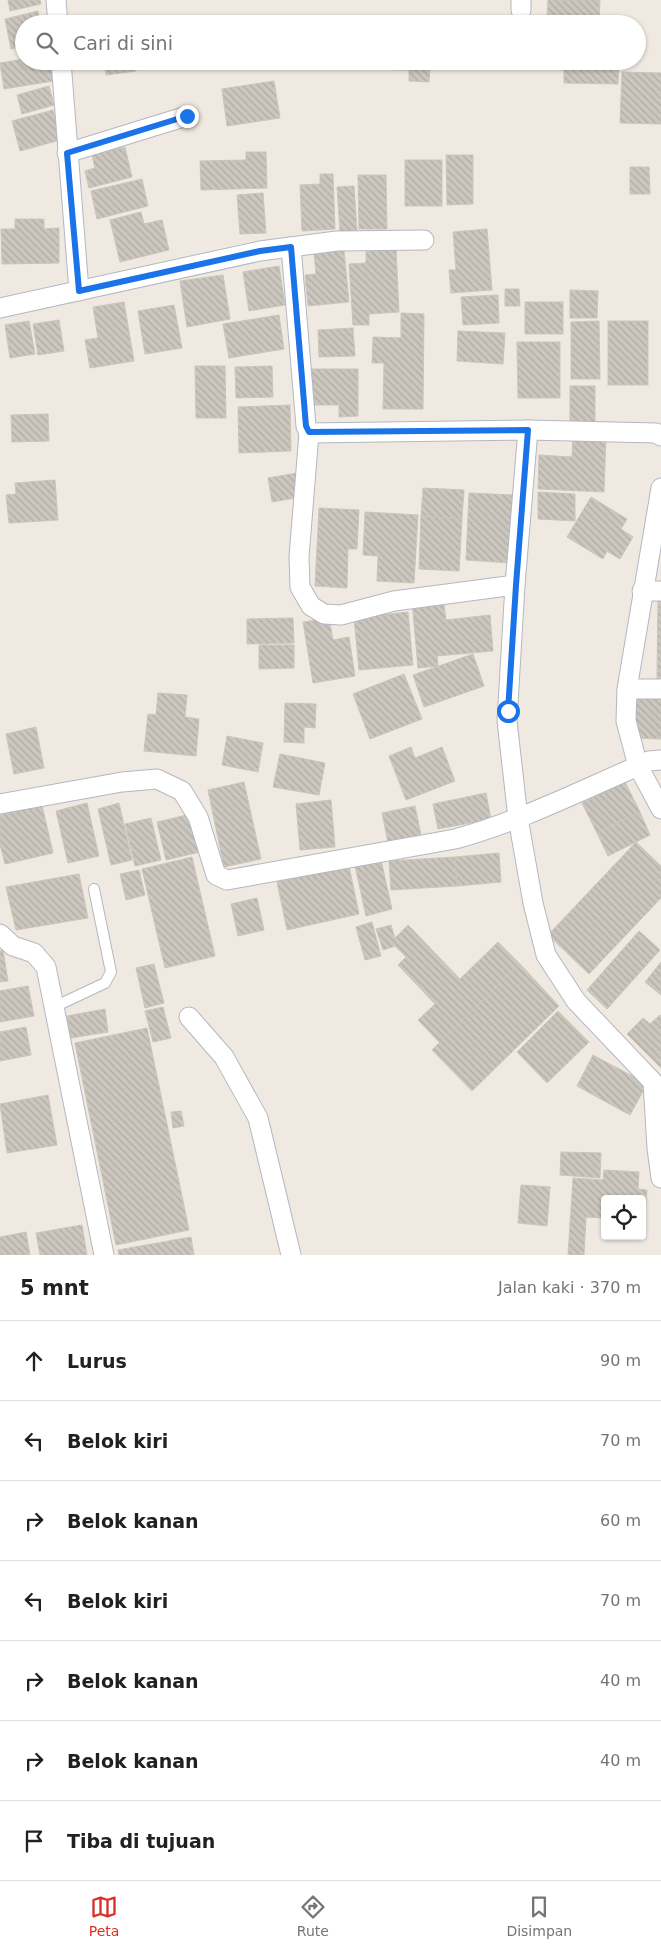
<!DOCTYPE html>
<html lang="id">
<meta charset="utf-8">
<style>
:root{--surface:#fff;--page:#f2f2f2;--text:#202124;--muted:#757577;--line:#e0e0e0;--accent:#d93025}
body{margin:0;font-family:"DejaVu Sans",sans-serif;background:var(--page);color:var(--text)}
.controls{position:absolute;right:15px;bottom:15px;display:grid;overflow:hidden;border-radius:5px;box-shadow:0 1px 4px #0004}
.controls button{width:45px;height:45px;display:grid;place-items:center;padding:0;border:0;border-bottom:1px solid var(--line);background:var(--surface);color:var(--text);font:25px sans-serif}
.stop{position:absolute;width:15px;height:15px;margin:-11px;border:4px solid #1a73e8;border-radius:50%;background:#fff}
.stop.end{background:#1a73e8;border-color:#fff;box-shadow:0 1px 5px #0008}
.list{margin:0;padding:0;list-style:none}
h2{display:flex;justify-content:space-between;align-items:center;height:65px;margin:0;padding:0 20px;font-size:21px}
h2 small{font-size:16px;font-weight:400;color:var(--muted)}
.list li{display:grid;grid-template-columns:32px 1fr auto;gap:15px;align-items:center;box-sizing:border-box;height:80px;padding:0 20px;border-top:1px solid var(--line)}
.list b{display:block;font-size:19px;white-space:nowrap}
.list em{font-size:16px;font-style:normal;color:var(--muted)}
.icon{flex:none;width:28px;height:28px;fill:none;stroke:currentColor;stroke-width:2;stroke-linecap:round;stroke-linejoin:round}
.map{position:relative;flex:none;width:661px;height:1255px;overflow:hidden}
.search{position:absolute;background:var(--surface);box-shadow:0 1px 4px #0004;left:15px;right:15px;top:15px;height:55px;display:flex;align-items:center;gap:12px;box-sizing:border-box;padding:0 18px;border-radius:28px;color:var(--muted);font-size:19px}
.sheet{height:625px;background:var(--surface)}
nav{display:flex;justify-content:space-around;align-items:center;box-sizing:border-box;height:70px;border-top:1px solid var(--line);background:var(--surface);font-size:14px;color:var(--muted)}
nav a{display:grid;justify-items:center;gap:2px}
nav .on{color:var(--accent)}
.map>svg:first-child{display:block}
.building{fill:url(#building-back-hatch);stroke:#cbc5ba}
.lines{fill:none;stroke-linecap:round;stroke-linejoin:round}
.lane-casing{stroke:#b4b7c1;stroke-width:12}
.street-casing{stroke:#b4b7c1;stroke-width:21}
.lane{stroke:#fff;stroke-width:10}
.street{stroke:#fff;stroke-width:19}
.route{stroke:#1a73e8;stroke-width:6}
</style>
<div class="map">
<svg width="661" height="1255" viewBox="0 0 661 1255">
<defs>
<pattern id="building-back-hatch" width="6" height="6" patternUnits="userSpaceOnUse" patternTransform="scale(1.25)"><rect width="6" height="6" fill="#cbc7bf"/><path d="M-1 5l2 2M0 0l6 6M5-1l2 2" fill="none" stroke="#afaba4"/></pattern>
</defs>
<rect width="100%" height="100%" fill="#efe9e1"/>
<g class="building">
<path d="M8,0H40L41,4L10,11Z"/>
<path d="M548,0H600L599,24H581V19L547,18Z"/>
<path d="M38,11L40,24H24V46L11,49L5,19Z"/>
<path d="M129,16L130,24H100L99,20Z"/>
<path d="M163,19V24H134V23Z"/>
<path d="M24,59V61H50L53,81L4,89L0,63Z"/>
<path d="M104,61H135L136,71L106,75Z"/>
<path d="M375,61H423V65L430,66L429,82L409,81V70L374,69Z"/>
<path d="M564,61H619L618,84L564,83Z"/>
<path d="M622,72L661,73V124L620,123Z"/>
<path d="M274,81L280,118L227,126L222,89Z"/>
<path d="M49,86L54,105L22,114L17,95Z"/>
<path d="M53,110L60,140L20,151L12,121Z"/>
<path d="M125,147L132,177L89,188L85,171L95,168L92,155Z"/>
<path d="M246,152H266L267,188L201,190L200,161L246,160Z"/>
<path d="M446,155H473V204L447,205Z"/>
<rect x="405" y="160" width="37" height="46"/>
<path d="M630,167H649L650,194H630Z"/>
<path d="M320,174H333L335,229L302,231L300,185L320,184Z"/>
<path d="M358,175H386L387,229H359Z"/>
<path d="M142,179L148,206L97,219L91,191Z"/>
<path d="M354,186L357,231L340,232L337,187Z"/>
<path d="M263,193L266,233L240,234L237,195Z"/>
<path d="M141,212L144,224L162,220L169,250L120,262L110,220Z"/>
<path d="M15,219H44V229L59,228V263L2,264L1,229H15Z"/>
<path d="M487,229L492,290L451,293L449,270H456L453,232Z"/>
<path d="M396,248L399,312L369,314V325H353L349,264L366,263V250Z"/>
<path d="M344,250L349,302L308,306L305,275L316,274L314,253Z"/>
<path d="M279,266L285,305L249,311L243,272Z"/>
<path d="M223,275L230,319L187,327L180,281Z"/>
<path d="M505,289H519L520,306H505Z"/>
<path d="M570,290L598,291L597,318H570Z"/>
<path d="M498,295L499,323L463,325L461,297Z"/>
<path d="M124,302L134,361L90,368L85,340L98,338L93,307Z"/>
<rect x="525" y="302" width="38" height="32"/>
<path d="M174,305L182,348L145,354L138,311Z"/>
<path d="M401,313L424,314L423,409H383L384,363H372L373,337L401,338Z"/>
<path d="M279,315L284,349L229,358L223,324Z"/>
<path d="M59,320L64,351L38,355L33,324Z"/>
<path d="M29,321L35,354L10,358L5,325Z"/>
<path d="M599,321L600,379H571V322Z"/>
<rect x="608" y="321" width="40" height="64"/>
<path d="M353,328L355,356L319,357L318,330Z"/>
<path d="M458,331L505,333L503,364L457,361Z"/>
<path d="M517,342H560V398H518Z"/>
<path d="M195,366H225L226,418H196Z"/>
<path d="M272,366L273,397L236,398L235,367Z"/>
<path d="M310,369H358V416L339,417V405H310Z"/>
<path d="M570,386H595V426L570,425Z"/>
<path d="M290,405L291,451L239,453L238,407Z"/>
<path d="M48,414L49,441L12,442L11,415Z"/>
<path d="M573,434L606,435L604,492L538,489L539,455L572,457Z"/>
<path d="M297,473L301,497L272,502L268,478Z"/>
<path d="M55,480L58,520L9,523L6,495L16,494L15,483Z"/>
<path d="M423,488L464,490L462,519L421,516Z"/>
<path d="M538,492L575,494V521L538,519Z"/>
<path d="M469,493L513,495L510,563L466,560Z"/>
<path d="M591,497L627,519L621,529L633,537L620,559L607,551L603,559L567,537Z"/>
<path d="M319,508L359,510L357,549H348L347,588L315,586Z"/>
<path d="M365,512L418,515L414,583L377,581L378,556L363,555Z"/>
<path d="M421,516L462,519L459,571L419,569Z"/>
<path d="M658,595H661V680H657Z"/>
<path d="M443,598L446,620L490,615L493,651L437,656L438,666L418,668L412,601Z"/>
<path d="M408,612L413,665L359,670L354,618Z"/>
<path d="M293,618L294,643L247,644V619Z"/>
<path d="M329,618L333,640L349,637L355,676L313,683L303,622Z"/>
<path d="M259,645H294V668L259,669Z"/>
<path d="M473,654L484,686L424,707L413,675Z"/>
<path d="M404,674L422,719L370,739L353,694Z"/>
<path d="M158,693L187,695L185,717L199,719L196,756L144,751L148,714L156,715Z"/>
<path d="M635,697L661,698V739L633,738Z"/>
<path d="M285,703L316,704L315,728L304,727V743L284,742Z"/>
<path d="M36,727L44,768L14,774L6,734Z"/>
<path d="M227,736L263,743L258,772L222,765Z"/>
<path d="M411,747L415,758L442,747L455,781L406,800L389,756Z"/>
<path d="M280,754L325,763L319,795L273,787Z"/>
<path d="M244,782L261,859L224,867L208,790Z"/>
<path d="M625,782L640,812L597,833L582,803Z"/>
<path d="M486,793L491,819L438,829L433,804Z"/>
<path d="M331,800L335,847L300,850L296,804Z"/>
<path d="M87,803L99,856L68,863L56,811Z"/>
<path d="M119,803L132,860L111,865L98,809Z"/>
<path d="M42,805L53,853L5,864L0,845V815Z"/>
<path d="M415,806L422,840L389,847L382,813Z"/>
<path d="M640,812L650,835L608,856L597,833Z"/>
<path d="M191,814L200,852L166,860L157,822Z"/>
<path d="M151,818L161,860L135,866L125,824Z"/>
<path d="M636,842L661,866V898L589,974L548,935Z"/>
<path d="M499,853L501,882L457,886L455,857Z"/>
<path d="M192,857L215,956L165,968L142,869Z"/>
<path d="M455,857L457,886L391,890L389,861Z"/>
<path d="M381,860L392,909L366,916L355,866Z"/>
<path d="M349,866L359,914L287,930L277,882Z"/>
<path d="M139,870L145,895L126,900L120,874Z"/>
<path d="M79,874L88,918L16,930L6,887Z"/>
<path d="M257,898L264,930L238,936L231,904Z"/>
<path d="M372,922L381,956L365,960L356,927Z"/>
<path d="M391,925L395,938L408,925L460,979L498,942L520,964L440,1043L418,1020L435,1004L398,965L406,957L395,946L383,950L376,929Z"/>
<path d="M639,931L660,950L607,1009L587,990Z"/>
<path d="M3,950L8,981L0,982V951Z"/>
<path d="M661,962V995L645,982Z"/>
<path d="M154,964L164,1003L145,1008L136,968Z"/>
<path d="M520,964L559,1006L472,1091L432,1050Z"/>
<path d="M28,986L34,1016L0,1022V991Z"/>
<path d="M163,1007L171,1038L153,1042L145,1011Z"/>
<path d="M105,1009L108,1032L71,1038L67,1016Z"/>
<path d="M558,1011L589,1042L547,1083L517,1052Z"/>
<path d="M660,1015L661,1016V1068L627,1034L643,1018L650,1024Z"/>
<path d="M26,1027L31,1055L0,1061V1032Z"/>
<path d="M147,1028L189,1230L116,1245L75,1043Z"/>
<path d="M593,1055L647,1084L630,1115L577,1086Z"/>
<path d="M48,1095L57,1145L7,1153L0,1104Z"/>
<path d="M181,1111L184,1126L173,1128L171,1112Z"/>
<path d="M561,1152L601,1153L600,1178L560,1175Z"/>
<path d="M604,1170L639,1172L638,1189L647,1190L645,1211L642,1210V1199H605V1218L586,1217L584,1255H568L573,1178L603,1180Z"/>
<path d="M521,1185L550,1187L547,1226L518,1223Z"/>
<path d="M82,1225L87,1255H40L36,1233Z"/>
<path d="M26,1232L30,1255H0V1237Z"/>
<path d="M191,1237L194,1255H119L118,1250Z"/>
</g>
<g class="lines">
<defs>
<path id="lane" d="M54,1007L105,983L111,972L94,889"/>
<g id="street">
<path d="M56,0L58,24"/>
<path d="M521,0V10"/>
<path d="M61,61L79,291"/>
<path d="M67,153L187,116"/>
<path d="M291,247L306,426L309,433L528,430L656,433L661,436"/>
<path d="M0,308L260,251L337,241L424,240"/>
<path d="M528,430L515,585L507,721L518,818L533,903L546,955L576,1001L653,1082L657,1148L661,1178"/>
<path d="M309,433L299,557L300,587L311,606L324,614L341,615L394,601L515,585"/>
<path d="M661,488L627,689L626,721L638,766L661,809"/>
<path d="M642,591H661"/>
<path d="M627,689H661"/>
<path d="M0,804L122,782L157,779L182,791L198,817L216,875L227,880L455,839C518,822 578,792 638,766L649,761L661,760"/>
<path d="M0,934L13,946L34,953L46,967L104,1255"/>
<path d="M189,1017L224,1057L258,1118L291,1255"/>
</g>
</defs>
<use href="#lane" class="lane-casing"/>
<use href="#street" class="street-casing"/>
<use href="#lane" class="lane"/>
<use href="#street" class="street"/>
</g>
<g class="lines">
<path class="route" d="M187,116L67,153L79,291L260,251L291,247L306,426L309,432L528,430L516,585L508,711"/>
</g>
</svg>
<div class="controls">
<button><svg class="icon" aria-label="locate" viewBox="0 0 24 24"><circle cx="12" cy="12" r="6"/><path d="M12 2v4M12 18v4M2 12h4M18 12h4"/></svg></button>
</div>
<div class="stop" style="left:508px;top:711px"></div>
<div class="stop end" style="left:187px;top:116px"></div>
<div class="search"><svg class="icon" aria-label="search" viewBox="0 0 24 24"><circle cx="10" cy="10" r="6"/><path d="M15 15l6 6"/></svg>Cari di sini</div>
</div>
<section class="sheet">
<h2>5 mnt<small>Jalan kaki · 370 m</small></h2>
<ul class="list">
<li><svg class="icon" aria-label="ahead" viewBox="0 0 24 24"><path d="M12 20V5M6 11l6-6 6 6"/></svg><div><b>Lurus</b></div><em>90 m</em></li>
<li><svg class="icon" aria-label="left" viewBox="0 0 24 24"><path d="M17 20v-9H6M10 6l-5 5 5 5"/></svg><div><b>Belok kiri</b></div><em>70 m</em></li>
<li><svg class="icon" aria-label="right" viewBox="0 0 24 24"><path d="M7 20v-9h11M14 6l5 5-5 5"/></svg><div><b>Belok kanan</b></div><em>60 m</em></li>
<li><svg class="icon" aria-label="left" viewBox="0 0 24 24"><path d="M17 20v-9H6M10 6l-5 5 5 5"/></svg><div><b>Belok kiri</b></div><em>70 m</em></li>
<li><svg class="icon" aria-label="right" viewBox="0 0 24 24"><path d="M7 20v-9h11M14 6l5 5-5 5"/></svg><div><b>Belok kanan</b></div><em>40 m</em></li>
<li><svg class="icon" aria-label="right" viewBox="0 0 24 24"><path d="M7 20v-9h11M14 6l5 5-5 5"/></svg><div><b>Belok kanan</b></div><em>40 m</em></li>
<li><svg class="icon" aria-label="arrive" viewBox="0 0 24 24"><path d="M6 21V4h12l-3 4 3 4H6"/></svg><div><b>Tiba di tujuan</b></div></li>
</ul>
</section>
<nav>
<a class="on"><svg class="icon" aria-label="map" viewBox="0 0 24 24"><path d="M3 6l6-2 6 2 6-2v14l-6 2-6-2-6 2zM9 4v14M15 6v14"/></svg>Peta</a>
<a><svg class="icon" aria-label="directions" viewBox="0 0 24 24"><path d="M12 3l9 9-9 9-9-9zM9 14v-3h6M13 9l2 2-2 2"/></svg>Rute</a>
<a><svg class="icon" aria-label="saved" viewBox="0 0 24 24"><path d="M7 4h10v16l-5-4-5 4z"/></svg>Disimpan</a>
</nav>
